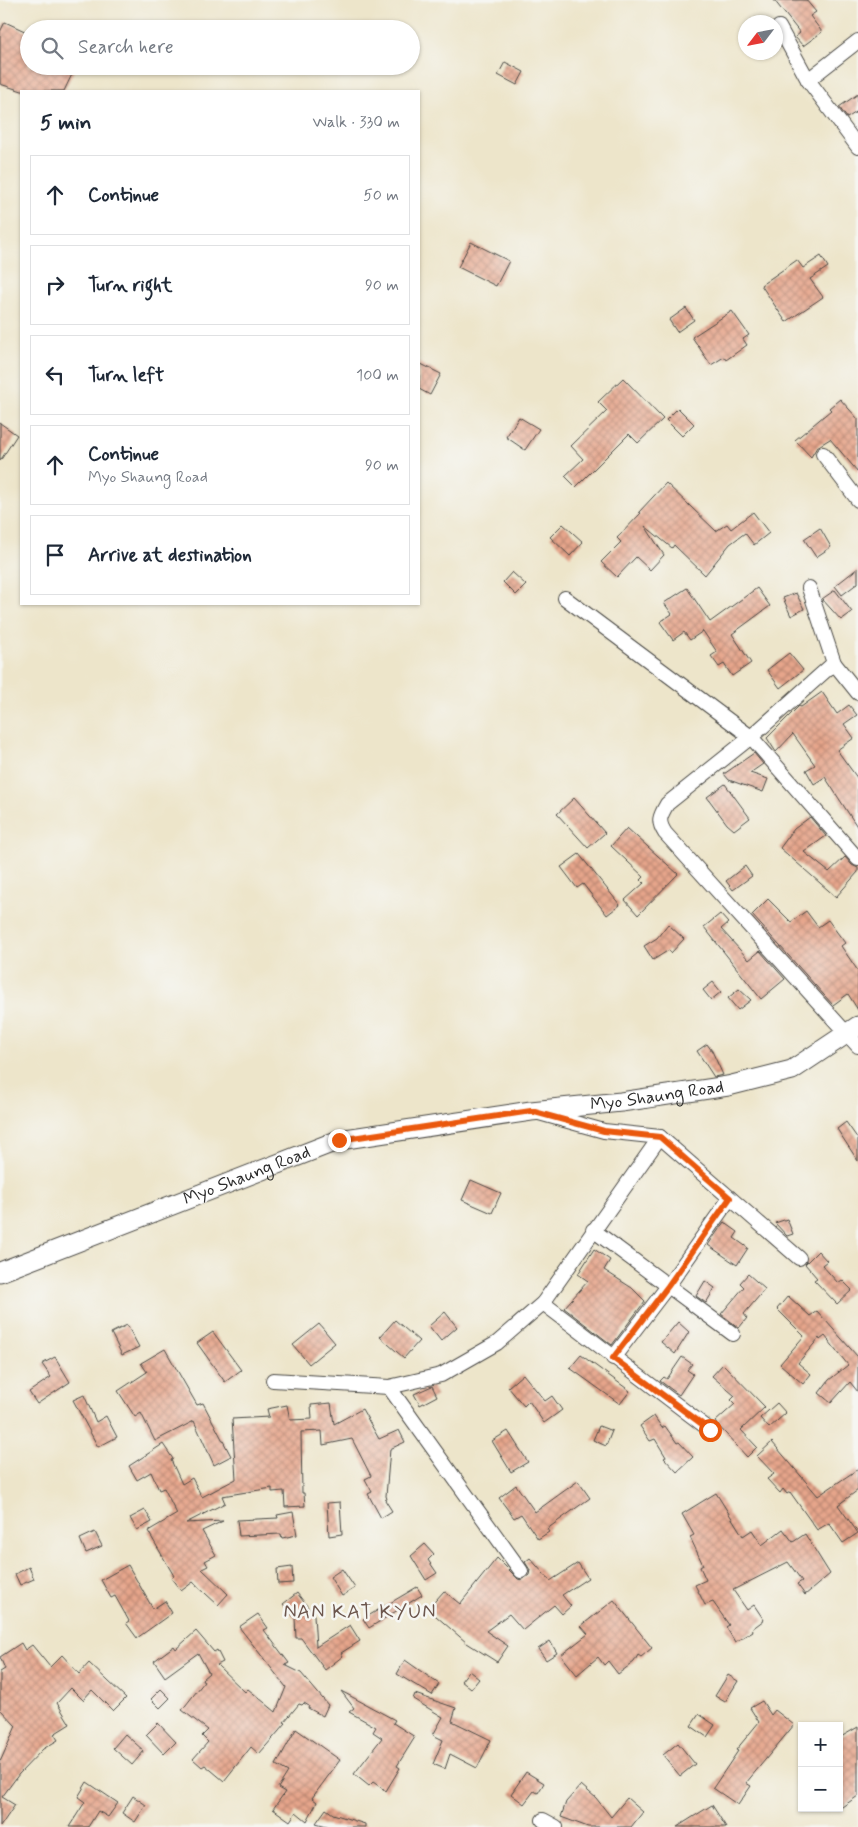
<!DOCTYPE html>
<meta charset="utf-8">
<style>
:root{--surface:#fff;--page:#f6f6f7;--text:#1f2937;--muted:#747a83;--line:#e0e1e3}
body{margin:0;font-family:Mynerve,sans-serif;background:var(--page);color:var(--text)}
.controls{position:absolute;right:15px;bottom:15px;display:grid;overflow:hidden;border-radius:0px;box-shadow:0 1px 4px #0004}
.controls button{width:45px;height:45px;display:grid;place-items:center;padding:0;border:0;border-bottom:1px solid var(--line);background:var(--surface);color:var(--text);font:25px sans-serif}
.compass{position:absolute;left:738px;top:15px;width:45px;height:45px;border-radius:50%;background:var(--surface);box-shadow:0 1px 4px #0004;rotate:238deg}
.stop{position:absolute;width:15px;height:15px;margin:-11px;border:4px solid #ea580c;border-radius:50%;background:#fff}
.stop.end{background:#ea580c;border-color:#fff;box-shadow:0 1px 5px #0008}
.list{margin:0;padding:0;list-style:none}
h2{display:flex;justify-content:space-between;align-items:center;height:65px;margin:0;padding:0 20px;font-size:21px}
h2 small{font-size:16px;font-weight:400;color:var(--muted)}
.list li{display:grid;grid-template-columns:32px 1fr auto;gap:15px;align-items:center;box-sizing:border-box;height:80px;margin:0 10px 10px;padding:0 10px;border:1px solid var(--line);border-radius:0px}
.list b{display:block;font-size:19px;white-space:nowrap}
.list p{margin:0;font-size:16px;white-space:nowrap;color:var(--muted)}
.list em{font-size:16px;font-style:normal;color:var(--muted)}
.icon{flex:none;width:28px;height:28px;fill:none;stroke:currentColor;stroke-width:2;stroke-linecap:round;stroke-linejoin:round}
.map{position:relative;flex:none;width:858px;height:1827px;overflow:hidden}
.search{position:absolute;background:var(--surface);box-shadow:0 1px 4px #0004;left:20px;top:20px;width:400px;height:55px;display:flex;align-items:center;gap:12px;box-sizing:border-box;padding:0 18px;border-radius:28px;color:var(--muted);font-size:19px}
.panel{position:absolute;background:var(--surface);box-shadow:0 1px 4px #0004;left:20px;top:90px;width:400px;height:515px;border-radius:0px}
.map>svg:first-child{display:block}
.building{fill:url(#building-cross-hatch)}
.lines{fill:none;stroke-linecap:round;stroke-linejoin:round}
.street-casing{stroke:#484743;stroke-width:16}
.secondary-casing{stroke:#484743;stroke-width:21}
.street{stroke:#fff;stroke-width:14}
.secondary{stroke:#fff;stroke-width:19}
.route{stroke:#ea580c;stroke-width:6}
.labels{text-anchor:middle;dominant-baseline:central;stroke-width:5;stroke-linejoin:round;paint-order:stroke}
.street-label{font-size:18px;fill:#2b2b2b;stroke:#f6f6f2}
.quarter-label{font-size:20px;letter-spacing:1px;fill:#6c564d;stroke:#f6f6f2}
</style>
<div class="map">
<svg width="858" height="1827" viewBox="0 0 858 1827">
<defs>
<pattern id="building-cross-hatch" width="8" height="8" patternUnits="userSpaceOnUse" patternTransform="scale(1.25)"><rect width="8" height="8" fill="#e6a58b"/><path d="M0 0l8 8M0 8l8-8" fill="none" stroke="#bb8772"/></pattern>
</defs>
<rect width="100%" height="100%" fill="#f6f6f2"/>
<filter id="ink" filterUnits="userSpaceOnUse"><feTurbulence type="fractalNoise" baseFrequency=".02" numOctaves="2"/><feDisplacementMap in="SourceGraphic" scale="10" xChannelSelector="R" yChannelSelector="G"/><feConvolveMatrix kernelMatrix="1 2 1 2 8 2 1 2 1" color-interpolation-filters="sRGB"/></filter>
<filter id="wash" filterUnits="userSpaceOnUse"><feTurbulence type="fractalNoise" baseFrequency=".0096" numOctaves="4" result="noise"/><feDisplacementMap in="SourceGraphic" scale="20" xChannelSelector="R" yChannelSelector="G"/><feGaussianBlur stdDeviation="1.12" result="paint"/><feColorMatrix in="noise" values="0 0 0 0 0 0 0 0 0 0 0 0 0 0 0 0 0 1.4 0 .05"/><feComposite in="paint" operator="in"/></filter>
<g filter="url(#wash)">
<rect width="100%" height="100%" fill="#ede5ca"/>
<g id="blocks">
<g class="building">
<path d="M774,0H806L816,12L810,16L822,32L803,46L795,37L800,33Z"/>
<path d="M5,22L29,33V66H76L64,91H22L0,84V32Z"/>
<path d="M505,62L524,72L517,85L498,75Z"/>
<path d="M858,94V111L847,118L839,107Z"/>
<path d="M471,242L509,261L496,286L458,267Z"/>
<path d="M821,256L828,267L810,279L823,297L786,322L761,285L797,260L803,268Z"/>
<path d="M686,308L694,320L677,332L669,320Z"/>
<path d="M732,311L749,335L743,339L747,345L726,360L724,357L711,365L692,337Z"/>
<path d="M419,363L441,374L430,395L419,389Z"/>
<path d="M623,378L663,419L638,443L629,434L576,487L565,476L583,459L571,446L607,411L598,402Z"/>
<path d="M840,399L858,419V472L830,439L817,447L811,457L795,440L831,410L829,408Z"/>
<path d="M678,408L694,424L682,436L666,420Z"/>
<path d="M519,417L539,429L525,450L506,437Z"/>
<path d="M0,423L17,435L0,461Z"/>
<path d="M666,483L716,531L727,524L731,529L753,512L769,533L754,545L745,533L730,544L705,575L674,545L672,548L645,526L664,555L650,570L636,557L617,577L601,562L621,542L617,538L641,513L639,512Z"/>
<path d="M563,524L583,542L570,556L550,537Z"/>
<path d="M820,528L831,547L816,557L804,539Z"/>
<path d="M858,568V583L842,595L835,586Z"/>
<path d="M512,572L526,585L516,595L503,582Z"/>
<path d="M687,588L710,622L757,588L770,606L732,634L751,663L732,676L724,664L719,667L711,656L717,652L703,631L690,640L684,632L673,640L660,622L672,614L664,603Z"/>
<path d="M835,590L852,612L841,620L822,599Z"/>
<path d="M796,593L804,609L791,616L783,598Z"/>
<path d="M789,653L803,670L780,688L767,670Z"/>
<path d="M822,692L837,714L849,705L857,715L844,724L854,738L837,750L858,779V828L825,777L814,784L806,770L815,765L793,734L776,752L767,738L799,706L801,707Z"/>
<path d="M754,753L763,764L750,773L768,779L763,792L729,780L724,774Z"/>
<path d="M725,784L750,818L734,830L727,824L707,797Z"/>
<path d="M574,798L605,833L588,848L557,814Z"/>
<path d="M810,817L826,836L804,852L829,872L845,857L852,865L858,868V872L836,897L780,848L794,829Z"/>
<path d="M627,828L678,874L638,915L625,900L644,883L641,880L644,877L611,846Z"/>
<path d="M579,854L620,905L607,915L583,884L577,888L561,867Z"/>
<path d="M745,866L752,876L733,890L726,881Z"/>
<path d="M768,899L791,922L806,911L818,927L828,920L845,943L841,946L858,971V1010L848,994L833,1005L752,915Z"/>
<path d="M720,914L728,923L721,929L749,960L760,951L785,979L761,999L704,927Z"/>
<path d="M668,924L684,939L671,953L669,950L653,960L644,946L657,938Z"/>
<path d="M713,982L721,992L711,1000L703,990Z"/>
<path d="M739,989L751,1000L738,1010L728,998Z"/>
<path d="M707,1044L712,1051L723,1075L714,1077L697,1051Z"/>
<path d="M846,1122L858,1139V1161L837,1129Z"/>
<path d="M471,1180L501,1193L492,1213L462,1200Z"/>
<path d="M787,1219L793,1234L787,1236L775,1223Z"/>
<path d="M724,1222L738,1232L734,1238L748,1248L737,1265L708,1245Z"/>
<path d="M594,1249L610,1260L604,1270L632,1288L645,1301L612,1345L564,1308L588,1281L578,1274Z"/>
<path d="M818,1251L827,1261L822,1265L838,1283L842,1280L852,1290L837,1304L814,1280L817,1278L805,1264Z"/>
<path d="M748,1274L765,1289L744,1314L747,1318L739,1328L721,1314L744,1287L740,1283Z"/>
<path d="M705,1281L715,1288L706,1303L696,1296Z"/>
<path d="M788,1296L810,1316L817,1311L858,1357V1392L850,1382L831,1403L819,1393L829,1380L848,1365L825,1336L820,1340L819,1338L798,1363L811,1374L803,1384L780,1364L804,1336L777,1309Z"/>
<path d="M445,1312L457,1327L441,1341L429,1326Z"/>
<path d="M395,1320L419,1341L404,1358L380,1337Z"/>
<path d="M678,1322L689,1332L675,1354L661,1342Z"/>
<path d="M319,1324L335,1343L309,1364L293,1345Z"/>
<path d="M127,1325L139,1347L122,1355L111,1333Z"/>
<path d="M213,1332L241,1370L225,1382L197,1343Z"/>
<path d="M165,1349L197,1405L203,1403L231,1456L214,1465L194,1421L155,1441L141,1413L135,1417L118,1391L147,1372L141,1363Z"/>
<path d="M581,1355L630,1391L620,1404L570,1368Z"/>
<path d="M55,1357L70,1382L37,1404L29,1392L51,1377L42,1364Z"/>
<path d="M682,1357L692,1364L687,1370L693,1374L679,1395L660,1381L664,1377L667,1379Z"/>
<path d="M723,1364L765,1407L741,1430L757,1447L747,1457L715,1422L735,1404L731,1400L735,1396L712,1376Z"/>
<path d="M523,1374L545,1401L552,1396L562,1410L544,1423L529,1401L524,1406L508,1387Z"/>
<path d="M432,1386L437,1396L420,1405L414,1394Z"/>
<path d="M84,1395L96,1422L106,1416L117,1437L98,1447L73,1400Z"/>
<path d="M331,1403L334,1424L362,1409L379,1439L399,1430L405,1442L390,1449L386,1496L387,1499L385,1500L392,1511L381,1518L368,1494L372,1492L365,1479L371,1476L352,1439L323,1445L322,1431L301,1432L302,1493H304L305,1506L285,1507L284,1491L272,1492V1488L222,1496L225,1503L186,1523L223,1521L202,1531L216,1555L205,1561L208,1566L202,1569L228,1594L218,1605L193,1582L181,1591L171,1578L174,1576L148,1531L177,1514L164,1488L159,1490L151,1472L137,1480L129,1466L163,1444L173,1459L171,1460L182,1484L192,1478L202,1497L236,1479L232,1419L269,1417L267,1409L287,1405L290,1420L312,1419L311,1405Z"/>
<path d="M777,1403L786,1413L769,1428L760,1418Z"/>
<path d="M654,1416L662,1428L665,1426L677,1443L679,1442L693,1457L677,1472L664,1458L666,1457L655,1439L650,1441L640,1426Z"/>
<path d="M599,1426L612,1431L606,1446L593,1440Z"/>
<path d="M508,1431L528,1462L511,1472L492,1441Z"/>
<path d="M772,1442L818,1496L858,1469V1490L838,1505L858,1533L843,1543L829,1523L817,1530L790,1492L787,1494L783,1489L780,1493L767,1479L774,1474L757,1456Z"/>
<path d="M578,1481L590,1498L547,1529L549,1532L538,1539L521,1514L514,1518L499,1498L516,1485L535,1512Z"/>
<path d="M716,1493L743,1536L752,1530L762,1545L783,1529L793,1542L805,1534L830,1574L805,1595L797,1584L802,1581L788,1562L733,1590L747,1610L754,1605L764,1620L752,1629L753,1631L735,1642L726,1627L729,1625L713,1602L705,1605L695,1585L706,1580L700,1567L703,1565L690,1537L694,1535L682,1514Z"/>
<path d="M340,1502L342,1534L329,1536L327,1503Z"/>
<path d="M145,1510L152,1522L137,1530L130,1518Z"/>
<path d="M293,1512L297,1535L282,1538L281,1534L239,1536L237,1520L278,1518L277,1515Z"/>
<path d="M95,1532L102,1546L86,1553L80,1539Z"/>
<path d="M425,1544L434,1554L428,1560L437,1573L426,1580L411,1556Z"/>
<path d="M497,1558L518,1579L522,1580L529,1575L530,1570L525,1562L530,1558L550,1581L578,1563L588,1578L562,1595L571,1606L562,1614L554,1605L523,1630L509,1614L486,1631L508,1646L497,1662L467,1643L428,1609L444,1591L460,1604Z"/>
<path d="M128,1565L153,1609L165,1601L172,1613L137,1638L126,1623L129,1621L115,1596L111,1598L101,1580Z"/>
<path d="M29,1567L34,1579L20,1585L15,1574Z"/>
<path d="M292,1567L293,1583L278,1584L277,1569Z"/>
<path d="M342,1569L355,1588L342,1596L330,1577Z"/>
<path d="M417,1587L422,1595L369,1628L363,1619Z"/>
<path d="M297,1593L314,1615L316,1647L350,1625L360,1641L341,1653L343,1656L325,1670L301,1638H296L295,1618L283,1604Z"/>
<path d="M614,1600L652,1648L641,1657L638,1655L634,1662L618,1674L608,1661L604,1665L598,1657L577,1675L561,1655L588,1634L581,1626Z"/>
<path d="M258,1614L268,1628L264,1630L289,1663L285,1665L301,1673L328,1705L323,1716L308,1708L309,1706L304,1703L302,1705L299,1704L284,1722L286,1723L259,1754L251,1747L224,1781L205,1765L202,1767L193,1759L208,1742L202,1736L208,1730L182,1710L204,1682L202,1679L209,1673L198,1653L165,1677L154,1661L174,1646L176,1649L196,1631L214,1652L217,1650L223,1662L217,1665L245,1692L248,1689L276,1712L286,1687L239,1627Z"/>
<path d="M550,1641L557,1653L546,1660L538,1649Z"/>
<path d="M21,1643L25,1650L32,1645L50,1667L62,1655L79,1674L89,1663L126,1698L113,1711L92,1690L83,1700L71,1688L57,1703L70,1724L54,1734L58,1740L43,1749L19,1774L2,1797L15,1805L0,1827V1762L16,1726L0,1709V1672L5,1669L0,1657Z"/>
<path d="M405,1660L439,1684L432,1695L397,1674Z"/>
<path d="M469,1671L479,1679L471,1689L461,1681Z"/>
<path d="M728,1675L738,1681L725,1702L715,1696Z"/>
<path d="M161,1689L170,1698L160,1708L151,1699Z"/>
<path d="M341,1691L395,1720L393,1723L415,1737L397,1766L400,1768L386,1791L373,1782L369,1786L354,1774L382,1738L373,1732L376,1727L349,1712L354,1708Z"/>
<path d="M415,1694L456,1708L452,1721L491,1740L477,1768L450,1754L445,1769L433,1764L443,1740L433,1735L443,1717L413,1699Z"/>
<path d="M762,1701L771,1715L775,1710L794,1725L746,1783L751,1786L738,1805L713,1788L738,1751L736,1750L759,1722L750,1708Z"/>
<path d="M699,1714L715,1725L707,1737L691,1726Z"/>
<path d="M158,1723L176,1742L164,1754L146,1735Z"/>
<path d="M858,1727V1796L839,1809V1738Z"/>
<path d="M296,1729L340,1760L312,1798L317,1802L307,1821L296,1812L290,1821L273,1809L285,1792L278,1788L288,1772L276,1765Z"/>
<path d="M125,1734L144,1751L132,1765L113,1748Z"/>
<path d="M678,1743L695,1764L680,1776L663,1755Z"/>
<path d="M526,1772L544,1783L538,1793L534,1791L524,1804L511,1794Z"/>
<path d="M87,1782L118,1803L108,1817L98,1811L88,1827H69L85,1802L78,1797Z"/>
<path d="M581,1785L596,1798L611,1817L627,1798L643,1812L631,1827H588L561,1817L566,1802Z"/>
<path d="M133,1796L146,1805L135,1822L122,1813Z"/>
<path d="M712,1805L726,1827H677L704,1810Z"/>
<path d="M326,1809L333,1814L365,1824V1827H330L316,1823Z"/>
</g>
</g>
</g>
<g filter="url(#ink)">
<use href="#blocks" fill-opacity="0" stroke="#484743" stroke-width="1"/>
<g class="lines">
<defs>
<g id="street">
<path d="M779,27L808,80L858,147"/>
<path d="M808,80L858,41"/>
<path d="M823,454L858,500"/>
<path d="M809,588L834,663L751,737L667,804C660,816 657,821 665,833L858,1046"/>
<path d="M565,598L751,737L858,859"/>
<path d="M834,663L858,693"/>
<path d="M539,1113L604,1131L660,1137L799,1258"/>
<path d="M593,1230L733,1334"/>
<path d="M543,1303L710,1430"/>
<path d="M613,1358L668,1286L730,1198"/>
<path d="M273,1380L389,1387L441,1375L497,1343L543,1303L660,1137"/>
<path d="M389,1387L521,1571"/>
<path d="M543,1820L556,1827"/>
</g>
<g id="secondary">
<path id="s1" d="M0,1272L339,1140L531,1111L621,1102L728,1086L792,1070L858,1026"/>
</g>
</defs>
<use href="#street" class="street-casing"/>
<use href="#secondary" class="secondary-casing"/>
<use href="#street" class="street"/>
<use href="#secondary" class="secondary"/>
</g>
</g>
<g class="lines" filter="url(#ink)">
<path class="route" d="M339,1140L531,1111L604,1131L660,1137L730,1198L668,1286L613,1358L710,1430"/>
</g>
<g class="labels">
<g class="street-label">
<text stroke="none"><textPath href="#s1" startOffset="685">Myo Shaung Road</textPath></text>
<text stroke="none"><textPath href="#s1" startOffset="265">Myo Shaung Road</textPath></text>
</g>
<g class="quarter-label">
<text x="360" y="1612">NAN KAT KYUN</text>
</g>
</g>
</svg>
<div class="controls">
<button>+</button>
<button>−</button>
</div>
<svg class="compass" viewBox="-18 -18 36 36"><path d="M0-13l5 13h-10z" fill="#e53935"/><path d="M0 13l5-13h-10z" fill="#747a83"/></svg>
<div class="stop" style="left:710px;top:1430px"></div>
<div class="stop end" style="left:339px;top:1140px"></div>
<div class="search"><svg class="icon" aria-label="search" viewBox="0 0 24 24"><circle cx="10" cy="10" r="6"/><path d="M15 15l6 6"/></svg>Search here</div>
<section class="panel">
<h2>5 min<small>Walk · 330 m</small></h2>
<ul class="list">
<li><svg class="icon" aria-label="ahead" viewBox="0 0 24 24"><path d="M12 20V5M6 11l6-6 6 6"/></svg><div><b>Continue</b></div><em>50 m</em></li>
<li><svg class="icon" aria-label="right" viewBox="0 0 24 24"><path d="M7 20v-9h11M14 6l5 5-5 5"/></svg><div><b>Turn right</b></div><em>90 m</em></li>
<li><svg class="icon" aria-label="left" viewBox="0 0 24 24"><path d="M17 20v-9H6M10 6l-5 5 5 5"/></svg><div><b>Turn left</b></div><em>100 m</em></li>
<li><svg class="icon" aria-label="ahead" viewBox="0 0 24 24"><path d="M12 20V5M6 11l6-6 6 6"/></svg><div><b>Continue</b><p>Myo Shaung Road</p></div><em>90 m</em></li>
<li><svg class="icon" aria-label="arrive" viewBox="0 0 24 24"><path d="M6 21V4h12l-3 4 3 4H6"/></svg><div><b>Arrive at destination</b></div></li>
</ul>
</section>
</div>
